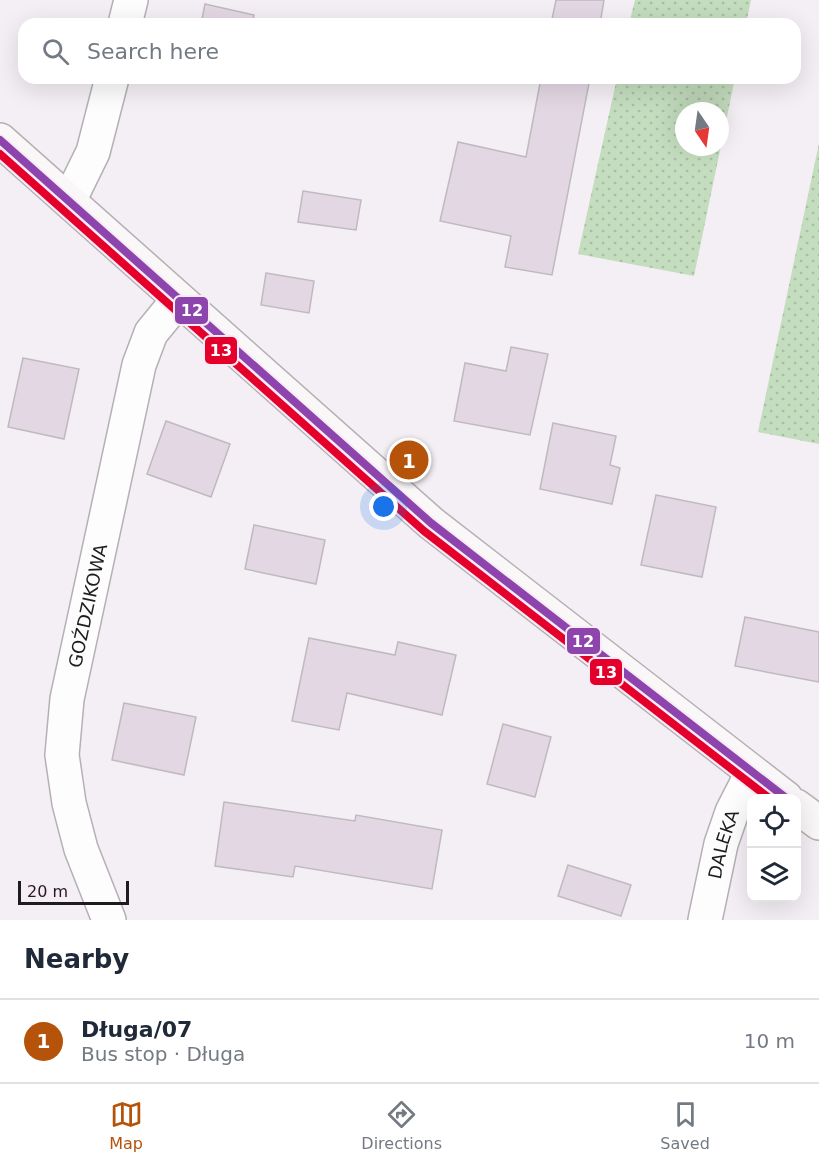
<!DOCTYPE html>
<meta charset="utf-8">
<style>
:root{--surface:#fff;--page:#f6f6f7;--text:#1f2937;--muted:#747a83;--line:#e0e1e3;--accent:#b45309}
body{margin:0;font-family:"DejaVu Sans",sans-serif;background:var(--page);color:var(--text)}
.controls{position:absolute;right:18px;bottom:18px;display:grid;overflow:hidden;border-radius:12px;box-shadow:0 6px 24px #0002}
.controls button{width:54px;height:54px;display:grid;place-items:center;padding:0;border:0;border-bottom:2px solid var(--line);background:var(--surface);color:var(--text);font:30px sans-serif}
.compass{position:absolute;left:675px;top:102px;width:54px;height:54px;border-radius:50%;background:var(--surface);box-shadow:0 6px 24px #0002;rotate:167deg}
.scale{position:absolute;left:18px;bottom:15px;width:111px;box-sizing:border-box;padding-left:6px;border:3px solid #1f1c1f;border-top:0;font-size:16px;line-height:21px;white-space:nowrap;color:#1f1c1f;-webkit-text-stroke:4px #f7ecf6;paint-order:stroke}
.you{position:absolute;left:384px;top:507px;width:21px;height:21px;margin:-15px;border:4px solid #fff;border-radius:50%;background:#1a73e8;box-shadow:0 0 0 9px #1a73e833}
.badge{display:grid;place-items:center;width:39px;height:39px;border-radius:50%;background:var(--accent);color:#fff;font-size:20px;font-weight:700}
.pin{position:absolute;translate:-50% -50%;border:3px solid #fff;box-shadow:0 2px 6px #0006}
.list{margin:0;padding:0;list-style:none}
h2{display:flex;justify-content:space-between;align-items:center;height:78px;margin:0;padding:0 24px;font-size:26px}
h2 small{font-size:20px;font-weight:400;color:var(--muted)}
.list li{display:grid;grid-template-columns:39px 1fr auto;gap:18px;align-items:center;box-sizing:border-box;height:84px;padding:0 24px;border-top:2px solid var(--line)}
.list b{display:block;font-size:22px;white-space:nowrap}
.list p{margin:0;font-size:20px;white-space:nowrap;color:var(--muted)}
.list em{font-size:20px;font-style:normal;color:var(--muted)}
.icon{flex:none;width:33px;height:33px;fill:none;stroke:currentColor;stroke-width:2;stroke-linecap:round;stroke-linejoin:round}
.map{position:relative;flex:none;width:819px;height:920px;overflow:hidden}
.search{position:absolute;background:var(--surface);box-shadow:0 6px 24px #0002;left:18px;right:18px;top:18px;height:66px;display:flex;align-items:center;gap:15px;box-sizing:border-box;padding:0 21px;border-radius:18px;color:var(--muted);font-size:22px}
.sheet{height:162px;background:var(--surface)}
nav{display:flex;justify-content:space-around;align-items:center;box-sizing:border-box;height:84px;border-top:2px solid var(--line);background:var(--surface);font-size:16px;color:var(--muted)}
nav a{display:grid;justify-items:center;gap:3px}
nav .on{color:var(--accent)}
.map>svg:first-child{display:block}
.grass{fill:url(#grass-dots);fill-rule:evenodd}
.building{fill:#e3d7e3;stroke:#bebabe;stroke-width:1.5}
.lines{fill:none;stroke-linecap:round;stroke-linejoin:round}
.street-casing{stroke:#b4b0b4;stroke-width:36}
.secondary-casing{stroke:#b4b0b4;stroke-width:36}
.street{stroke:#fdfdfd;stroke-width:33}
.secondary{stroke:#f9f7f7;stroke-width:33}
.bus-1-casing{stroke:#f7ecf6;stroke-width:12}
.bus-2-casing{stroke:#f7ecf6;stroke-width:12}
.bus-1{stroke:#8e44ad;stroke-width:8}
.bus-2{stroke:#e4002b;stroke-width:8}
.labels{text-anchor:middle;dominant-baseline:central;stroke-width:6;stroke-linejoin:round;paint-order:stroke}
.street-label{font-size:18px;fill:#1f1c1f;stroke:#f7ecf6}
.line-badge{stroke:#f7ecf6;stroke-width:2}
.badge-label{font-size:16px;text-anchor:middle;font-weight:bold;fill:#fff}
</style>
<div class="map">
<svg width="819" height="920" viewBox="0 0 819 920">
<defs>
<pattern id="grass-dots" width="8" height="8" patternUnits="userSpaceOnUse" patternTransform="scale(1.5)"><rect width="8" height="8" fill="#c4ddbe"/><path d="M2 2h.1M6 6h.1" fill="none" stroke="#a8bda3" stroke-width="1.8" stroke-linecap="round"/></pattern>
</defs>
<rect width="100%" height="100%" fill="#f4eff4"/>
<g class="grass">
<path d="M635,0H751L746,24H629Z"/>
<path d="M617,78H735L694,276L578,254ZM684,111H720V147H684Z"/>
<path d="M819,143V444L758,432Z"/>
</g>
<g class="building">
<path d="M556,0H604L600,24H551Z"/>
<path d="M205,4L254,15L252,24H201Z"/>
<path d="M541,78H590L552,275L505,267L511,236L440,221L458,142L526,157Z"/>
<path d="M303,191L361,200L356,230L298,222Z"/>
<path d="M266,273L314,281L309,313L261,305Z"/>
<path d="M511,347L548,354L530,435L454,421L465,363L506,371Z"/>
<path d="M23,358L79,369L64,439L8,427Z"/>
<path d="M166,421L230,444L211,497L147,474Z"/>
<path d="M553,423L616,436L610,465L620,468L612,504L540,489Z"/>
<path d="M656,495L716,507L702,577L641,565Z"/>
<path d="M254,525L325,540L316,584L245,569Z"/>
<path d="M745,617L819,632V682L735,666Z"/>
<path d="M309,638L395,655L398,642L456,655L442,715L347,693L339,730L292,721Z"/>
<path d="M124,703L196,717L184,775L112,760Z"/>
<path d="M503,724L551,737L535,797L487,784Z"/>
<path d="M224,802L355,821L356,815L442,830L432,889L295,866L293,877L215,866Z"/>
<path d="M568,865L631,885L621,916L558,896Z"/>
</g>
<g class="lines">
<defs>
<g id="street">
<path d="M125,24L131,0"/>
<path d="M69,201L93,152L112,78"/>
<path id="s1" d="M109,920L81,849L69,803L62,755L67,699L139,365L151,333L178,300"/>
<path id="s2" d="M705,920L721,844L732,812L752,773"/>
</g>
<g id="secondary">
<path d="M0,140L431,523L786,798"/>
<path d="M796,806L819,823"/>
</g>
</defs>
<use href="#street" class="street-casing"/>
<use href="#secondary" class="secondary-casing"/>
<use href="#street" class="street"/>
<use href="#secondary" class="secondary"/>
<defs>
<path id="bus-1" d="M0,140L431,523L786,798"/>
<path id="bus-2" d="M0,154L424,531L769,798"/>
</defs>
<use href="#bus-1" class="bus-1-casing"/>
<use href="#bus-2" class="bus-2-casing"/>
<use href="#bus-1" class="bus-1"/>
<use href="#bus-2" class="bus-2"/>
</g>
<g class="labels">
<g class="street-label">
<text stroke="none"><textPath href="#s1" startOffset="324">GOŹDZIKOWA</textPath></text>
<text stroke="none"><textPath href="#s2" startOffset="78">DALEKA</textPath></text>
</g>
</g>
<g class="line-badge">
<rect x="174" y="296" width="35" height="29" rx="6" fill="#8e44ad"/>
<rect x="204" y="336" width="34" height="29" rx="6" fill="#e4002b"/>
<rect x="566" y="627" width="35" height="28" rx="6" fill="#8e44ad"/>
<rect x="589" y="658" width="34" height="28" rx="6" fill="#e4002b"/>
</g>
<g class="badge-label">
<text x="192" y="316">12</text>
<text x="221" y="356">13</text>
<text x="583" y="647">12</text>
<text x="606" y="678">13</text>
</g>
</svg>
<div class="controls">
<button><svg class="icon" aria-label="locate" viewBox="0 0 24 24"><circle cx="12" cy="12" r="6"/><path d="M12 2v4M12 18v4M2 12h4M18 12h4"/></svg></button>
<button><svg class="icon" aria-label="layers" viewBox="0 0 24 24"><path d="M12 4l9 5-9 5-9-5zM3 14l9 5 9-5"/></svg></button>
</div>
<svg class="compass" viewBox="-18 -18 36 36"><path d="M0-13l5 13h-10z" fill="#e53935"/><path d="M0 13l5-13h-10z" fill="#747a83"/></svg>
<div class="scale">20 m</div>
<div class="you"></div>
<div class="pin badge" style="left:409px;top:460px">1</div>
<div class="search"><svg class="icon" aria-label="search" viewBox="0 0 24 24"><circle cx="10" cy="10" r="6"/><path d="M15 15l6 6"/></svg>Search here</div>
</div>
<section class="sheet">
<h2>Nearby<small></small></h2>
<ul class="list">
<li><span class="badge">1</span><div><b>Długa/07</b><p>Bus stop · Długa</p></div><em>10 m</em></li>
</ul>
</section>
<nav>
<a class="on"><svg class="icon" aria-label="map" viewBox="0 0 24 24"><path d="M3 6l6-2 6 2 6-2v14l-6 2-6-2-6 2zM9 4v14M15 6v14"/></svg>Map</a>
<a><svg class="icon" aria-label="directions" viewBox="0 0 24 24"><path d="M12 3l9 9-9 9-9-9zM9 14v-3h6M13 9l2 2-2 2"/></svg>Directions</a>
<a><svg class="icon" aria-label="saved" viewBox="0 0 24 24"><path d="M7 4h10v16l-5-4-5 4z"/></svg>Saved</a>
</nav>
